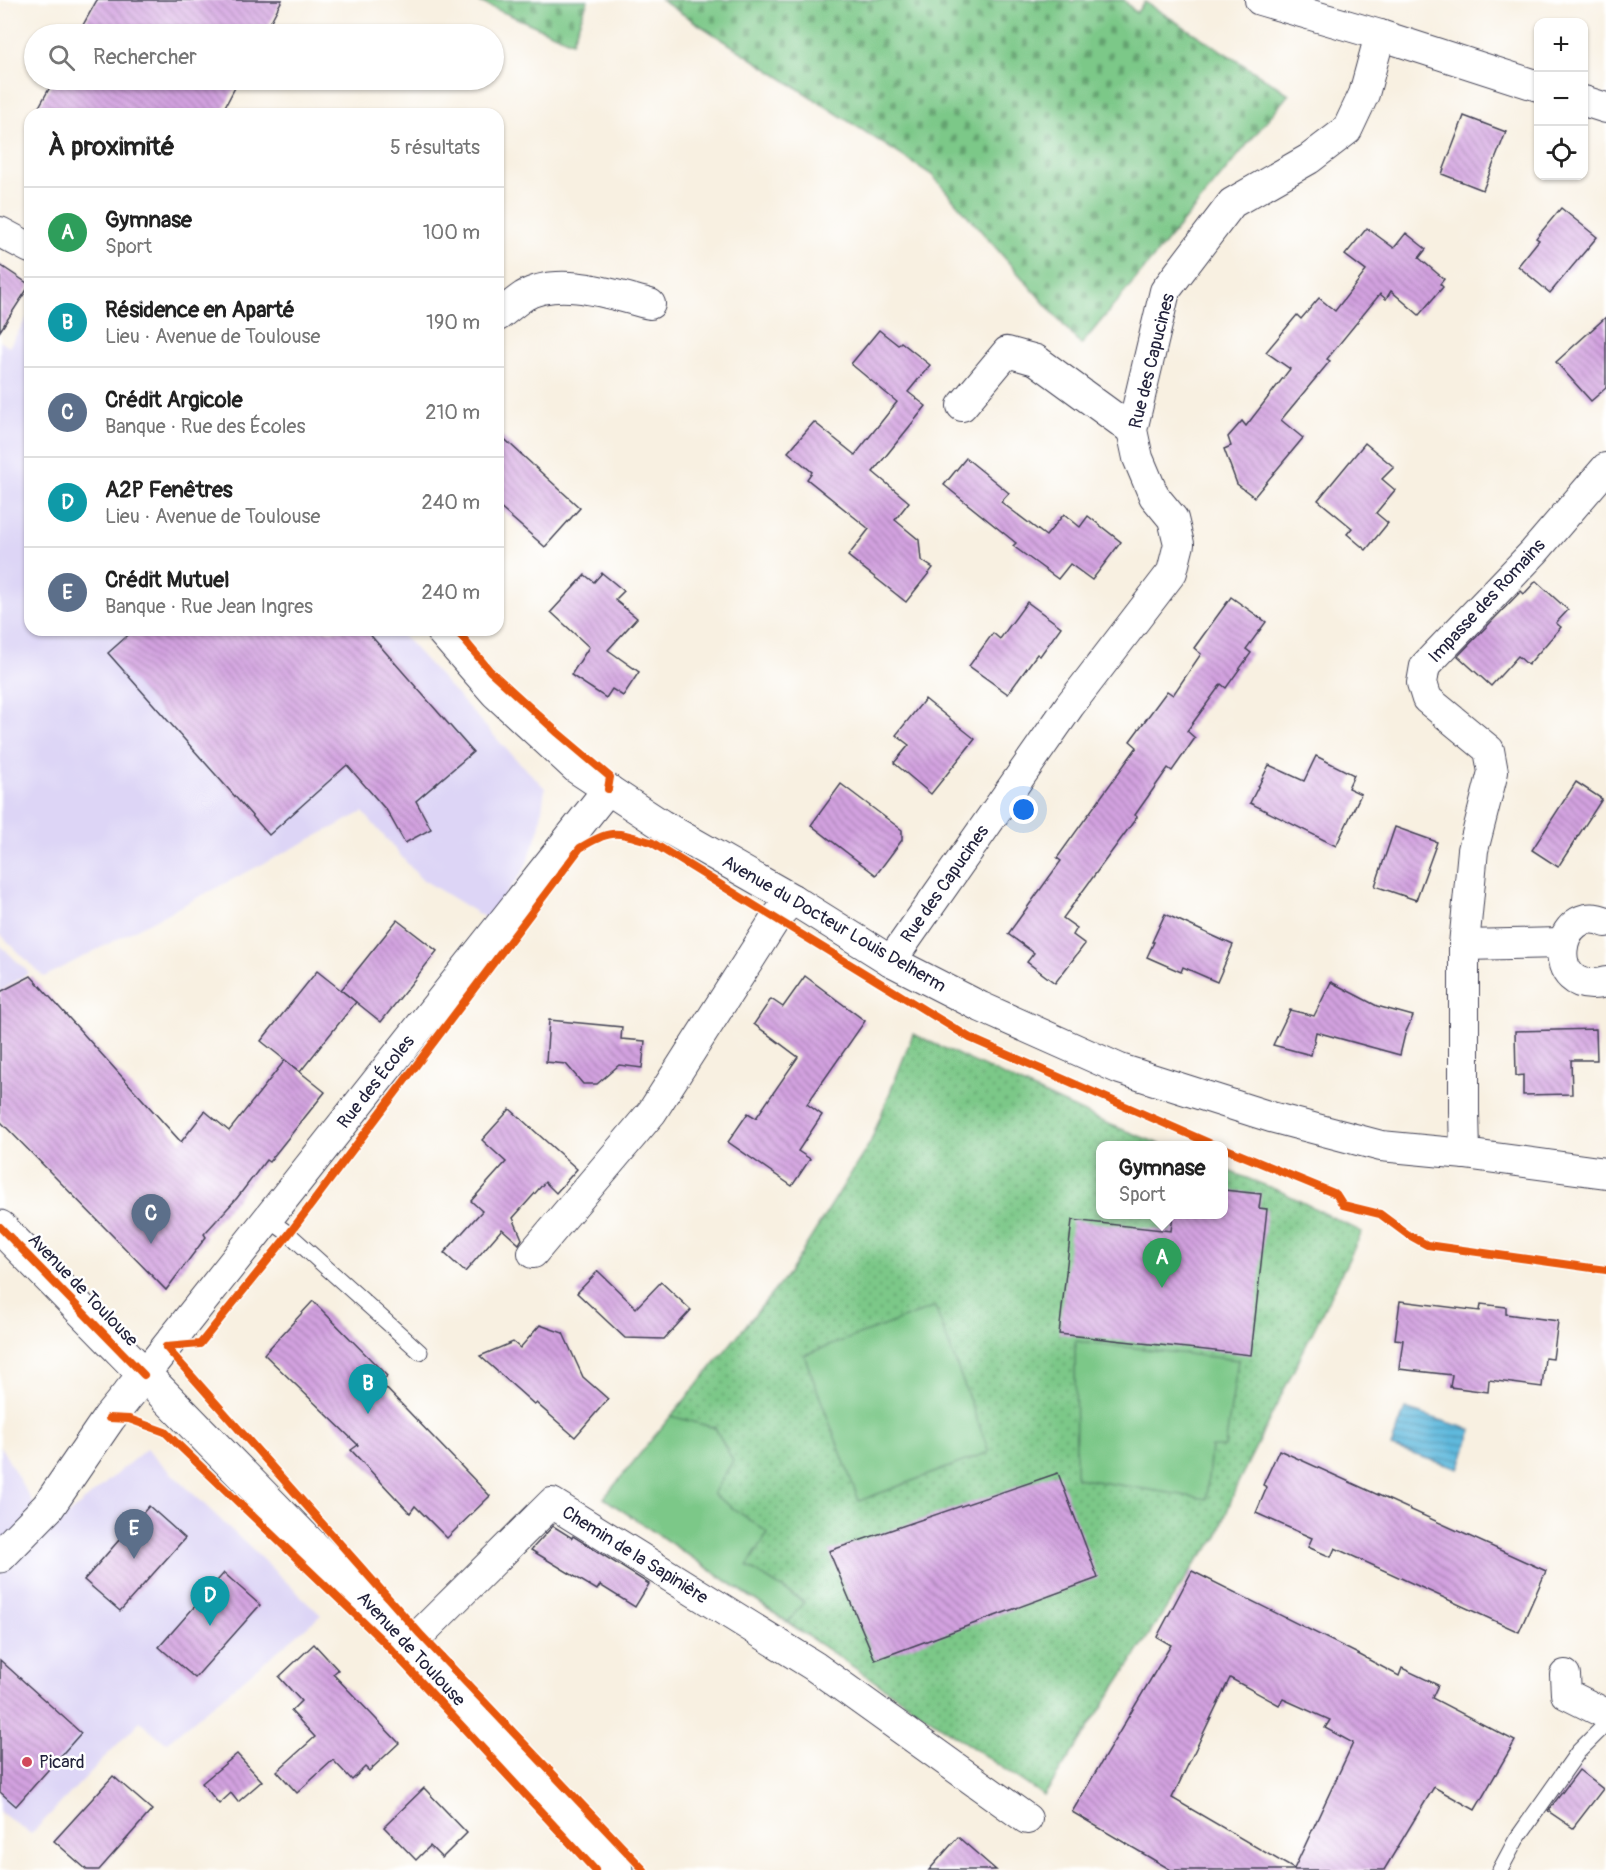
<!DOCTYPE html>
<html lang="fr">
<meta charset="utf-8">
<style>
:root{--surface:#fff;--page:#f6f6f6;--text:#222;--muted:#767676;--line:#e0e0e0;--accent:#d1495b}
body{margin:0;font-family:Pangolin,sans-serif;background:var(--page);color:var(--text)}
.controls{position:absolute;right:18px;top:18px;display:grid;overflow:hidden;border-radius:12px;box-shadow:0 2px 4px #0004}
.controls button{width:54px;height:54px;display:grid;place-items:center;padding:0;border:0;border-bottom:2px solid var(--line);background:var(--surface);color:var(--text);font:30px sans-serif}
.you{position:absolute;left:1024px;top:810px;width:21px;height:21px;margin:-15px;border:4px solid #fff;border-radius:50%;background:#1a73e8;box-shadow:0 0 0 9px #1a73e833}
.badge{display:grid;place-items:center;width:39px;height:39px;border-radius:50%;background:var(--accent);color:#fff;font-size:20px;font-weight:700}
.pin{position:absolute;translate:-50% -50px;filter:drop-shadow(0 2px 3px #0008)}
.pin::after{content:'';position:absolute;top:32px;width:21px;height:18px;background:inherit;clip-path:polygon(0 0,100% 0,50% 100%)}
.popup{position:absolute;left:1096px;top:1141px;width:132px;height:78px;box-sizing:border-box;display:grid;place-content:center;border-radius:12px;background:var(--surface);filter:drop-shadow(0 2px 4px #0005);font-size:20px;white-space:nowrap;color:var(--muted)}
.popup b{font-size:22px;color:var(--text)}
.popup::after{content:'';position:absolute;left:50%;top:100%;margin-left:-12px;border:12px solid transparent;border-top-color:var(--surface)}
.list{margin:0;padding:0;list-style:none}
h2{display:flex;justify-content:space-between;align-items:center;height:78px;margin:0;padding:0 24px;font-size:26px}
h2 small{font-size:20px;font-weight:400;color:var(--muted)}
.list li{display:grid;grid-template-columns:39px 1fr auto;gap:18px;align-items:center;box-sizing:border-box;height:90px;padding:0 24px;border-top:2px solid var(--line)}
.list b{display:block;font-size:22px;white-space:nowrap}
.list p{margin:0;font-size:20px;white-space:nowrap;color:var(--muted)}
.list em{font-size:20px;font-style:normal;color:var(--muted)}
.icon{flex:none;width:33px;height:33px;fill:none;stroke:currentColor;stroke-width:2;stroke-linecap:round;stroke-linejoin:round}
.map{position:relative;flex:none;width:1606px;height:1870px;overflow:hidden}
.search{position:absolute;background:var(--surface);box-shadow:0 2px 4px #0004;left:24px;top:24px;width:480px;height:66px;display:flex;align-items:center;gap:15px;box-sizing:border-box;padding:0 21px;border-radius:33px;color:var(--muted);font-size:22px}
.panel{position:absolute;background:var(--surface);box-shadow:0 2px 4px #0004;left:24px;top:108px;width:480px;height:528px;border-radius:18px}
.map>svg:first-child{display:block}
.built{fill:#ddd5f6}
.grass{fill:url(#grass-dots);stroke:#4e7562;stroke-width:1.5}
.cemetery{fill:url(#cemetery-stones);stroke:#4e7562;stroke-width:1.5}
.pitch{fill:#7bc888;stroke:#4e7562;stroke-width:1.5}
.water{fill:url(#water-rules);stroke:#406e8c;stroke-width:1.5}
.building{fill:url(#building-back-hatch);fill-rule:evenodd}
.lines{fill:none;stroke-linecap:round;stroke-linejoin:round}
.service-casing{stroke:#424154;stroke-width:17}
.minor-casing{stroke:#424154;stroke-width:32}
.tertiary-casing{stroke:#424154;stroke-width:35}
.primary-casing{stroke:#424154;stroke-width:35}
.service{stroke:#fff;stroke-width:15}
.minor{stroke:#fff;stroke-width:30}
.tertiary{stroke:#fff;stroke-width:33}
.primary{stroke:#fff;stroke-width:33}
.cycleway-casing{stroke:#fff;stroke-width:11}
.cycleway{stroke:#e8590c;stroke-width:8}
.poi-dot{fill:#d1495b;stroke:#fff;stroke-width:2}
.labels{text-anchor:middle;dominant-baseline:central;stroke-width:5;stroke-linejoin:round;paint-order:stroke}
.street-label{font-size:18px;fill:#22223b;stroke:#fff}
.poi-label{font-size:18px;fill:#22223b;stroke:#fff;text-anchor:start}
</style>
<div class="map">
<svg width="1606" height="1870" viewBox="0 0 1606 1870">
<defs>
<pattern id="grass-dots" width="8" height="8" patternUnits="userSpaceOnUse" patternTransform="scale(1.5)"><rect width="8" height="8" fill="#7bc888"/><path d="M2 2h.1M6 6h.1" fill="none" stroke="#64a270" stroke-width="1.8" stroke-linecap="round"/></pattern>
<pattern id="cemetery-stones" width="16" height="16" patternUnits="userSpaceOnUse" patternTransform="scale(1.5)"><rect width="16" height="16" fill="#7bc888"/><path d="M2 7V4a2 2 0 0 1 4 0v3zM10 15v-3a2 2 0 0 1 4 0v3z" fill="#64a270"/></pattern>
<pattern id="water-rules" width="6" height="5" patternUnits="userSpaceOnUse" patternTransform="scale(1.5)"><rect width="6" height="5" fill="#5fb9dd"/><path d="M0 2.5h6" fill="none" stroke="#4e96b4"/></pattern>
<pattern id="building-back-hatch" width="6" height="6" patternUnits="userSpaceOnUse" patternTransform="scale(1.5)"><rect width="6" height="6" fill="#d3a2e0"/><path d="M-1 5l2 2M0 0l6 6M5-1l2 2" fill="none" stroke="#ab84b7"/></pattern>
</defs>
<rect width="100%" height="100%" fill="#fff"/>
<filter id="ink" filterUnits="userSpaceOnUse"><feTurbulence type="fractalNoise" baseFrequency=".0167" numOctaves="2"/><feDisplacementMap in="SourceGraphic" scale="12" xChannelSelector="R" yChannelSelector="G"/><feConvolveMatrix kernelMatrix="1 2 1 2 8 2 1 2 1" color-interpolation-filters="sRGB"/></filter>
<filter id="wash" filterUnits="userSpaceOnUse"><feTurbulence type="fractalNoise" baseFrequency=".008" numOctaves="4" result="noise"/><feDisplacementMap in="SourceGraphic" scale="24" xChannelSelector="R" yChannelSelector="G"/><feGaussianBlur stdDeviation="1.35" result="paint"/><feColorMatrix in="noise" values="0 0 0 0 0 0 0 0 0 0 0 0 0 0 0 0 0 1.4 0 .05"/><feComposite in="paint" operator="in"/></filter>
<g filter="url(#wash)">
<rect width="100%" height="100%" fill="#f8f0e1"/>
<g class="built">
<path d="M30,313V630H398L507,750L545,788L539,831L524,870L487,919L420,878L363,812L44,977L0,934V341L9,347Z"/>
<path d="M0,945L29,973L0,991Z"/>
<path d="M0,1446L49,1531L146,1449L321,1615L166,1743L140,1721L31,1834L0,1812Z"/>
</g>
<path class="grass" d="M913,1034L1106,1123L1162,1145L1100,1146V1214H1224V1169L1282,1192L1362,1232L1236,1487L1217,1539L1197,1561L1044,1796L604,1498L789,1273L870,1143Z"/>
<g class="cemetery">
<path d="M475,0H588L572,42Z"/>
<path d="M661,0H1070L1073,2L1075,0H1124L1136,13L1145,2L1289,94L1081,345L932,175Z"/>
</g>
<g class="pitch">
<path d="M935,1307L989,1452L859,1501L804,1355Z"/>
<path d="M1075,1341L1238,1360L1225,1447H1211L1206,1499L1076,1478Z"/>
<path d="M671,1416L715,1428L733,1461L713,1494L768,1533L747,1566L804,1602L788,1622L604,1498Z"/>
</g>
<path class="water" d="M1405,1409L1472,1430L1459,1469L1391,1447Z"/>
<g id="blocks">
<g class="building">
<path d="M97,0H282L264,34H78Z"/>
<path d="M54,80H239L221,114H35Z"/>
<path d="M1464,116L1506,132L1483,190L1442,174Z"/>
<path d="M1561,208L1597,237L1550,293L1518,266L1539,240L1536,238Z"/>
<path d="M1367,228L1394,248L1406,233L1426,249L1419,258L1444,279L1440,284L1443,287L1419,315L1391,291L1386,299L1380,294L1327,359L1330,361L1281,420L1303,438L1254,497L1237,484L1224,449L1231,446L1228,437L1242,421L1246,426L1290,369L1266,352L1297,315L1301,319L1319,298L1335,311L1366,271L1345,255Z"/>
<path d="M0,265L30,285L0,331Z"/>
<path d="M1606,317V388L1591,401L1556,362Z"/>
<path d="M879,330L898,345L901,342L930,365L908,392L926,406L873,472L909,502L895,520L919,540L921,560L933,568L906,602L848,556L869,529L807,479L812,472L788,452L814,422L855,455L897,402L851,364Z"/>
<path d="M498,433L580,508L545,547L498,506Z"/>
<path d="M1365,443L1394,467L1382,479L1395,490L1376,513L1388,523L1366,550L1347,534L1352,528L1318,500Z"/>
<path d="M966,458L1009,493L1001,502L1046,536L1064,514L1080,527L1088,516L1121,542L1092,580L1070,564L1058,579L1013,546L1016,543L944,485Z"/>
<path d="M602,573L624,591L615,600L637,618L608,650L639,672L623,696L612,689L606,698L571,675L589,647L551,612L585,575L594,582Z"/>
<path d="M1536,581L1568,610L1556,623L1561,627L1528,665L1518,656L1491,686L1458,656L1521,591L1524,594Z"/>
<path d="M1231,597L1266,622L1246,649L1251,653L1226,688L1221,684L1187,731L1195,738L1172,771L1168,768L1135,815L1137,817L1063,918L1077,928L1073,935L1085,944L1055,983L1027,962L1034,953L1008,934L1061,861L1057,858L1137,747L1130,741L1167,691L1173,695L1201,654L1194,648Z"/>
<path d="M1027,602L1061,627L1040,656L1037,654L1008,694L969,666L993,633L1000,639Z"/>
<path d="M134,630H366L473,752L416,801L431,829L405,843L387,811L347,765L269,835L108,653Z"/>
<path d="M925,699L975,739L931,794L894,763L909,745L896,735Z"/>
<path d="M1316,756L1354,775L1348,788L1361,794L1336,846L1250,803L1269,765L1304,781Z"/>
<path d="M1576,782L1602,799L1558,867L1532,850Z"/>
<path d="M841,784L902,830V840L876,875L811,825Z"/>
<path d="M1395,827L1437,842L1416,900L1375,886Z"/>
<path d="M1165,914L1233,945L1217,982L1183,967L1181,972L1147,957L1154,942H1152Z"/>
<path d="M397,920L437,951L381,1022L341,990Z"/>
<path d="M317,971L356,1002L300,1072L261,1041Z"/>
<path d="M31,976L181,1142L205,1111L229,1131L285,1060L325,1092L269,1162L266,1160L237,1198L204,1234L206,1237L166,1290L0,1121V992Z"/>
<path d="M805,976L865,1021L807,1104L822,1115L798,1151L810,1159L792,1186L728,1142L748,1113L756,1118L798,1057L754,1024L771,999L783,1007Z"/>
<path d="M1331,982L1377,1006L1413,1016L1405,1034L1400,1055L1316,1032L1311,1055L1273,1045L1290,1010L1314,1016Z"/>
<path d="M549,1020L622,1027L621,1039L645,1041L642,1068L619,1065L597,1084H583L566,1064L546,1062Z"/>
<path d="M1596,1029L1597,1060H1571L1572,1094L1523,1095V1075L1516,1076L1515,1031Z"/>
<path d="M510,1109L577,1169L556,1193L545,1182L513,1218L522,1239L519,1244L502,1229L465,1272L444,1253L482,1211L471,1201L506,1162L482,1140Z"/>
<path d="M1224,1190L1261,1194L1259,1208L1267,1209L1251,1355L1059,1334L1072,1220L1171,1231L1173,1215H1224Z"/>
<path d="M598,1271L636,1308L661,1282L691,1310L664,1339L625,1338L577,1293Z"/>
<path d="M313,1301L387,1376L381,1383L490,1496L447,1538L415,1506L410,1513L351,1450L358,1445L264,1354Z"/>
<path d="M1400,1301L1480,1311L1481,1304L1506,1307V1314L1558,1321L1553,1359L1545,1358L1542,1387L1489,1380L1488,1392L1450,1387L1452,1375L1399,1369L1403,1340L1395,1339Z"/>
<path d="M540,1325L563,1333L583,1377L608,1399L575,1437L536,1403L534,1404L480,1356L513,1342L520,1348Z"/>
<path d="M1279,1450L1546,1571L1519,1632L1335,1548L1331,1557L1308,1547L1312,1538L1256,1513L1267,1487L1263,1485Z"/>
<path d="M1058,1473L1098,1578L875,1660L829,1551Z"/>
<path d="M149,1506L185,1538L120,1611L84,1580Z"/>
<path d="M553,1526L572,1538L573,1536L649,1584L635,1607L600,1585L597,1590L531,1550Z"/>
<path d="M1192,1571L1358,1654L1399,1676L1402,1668L1438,1685L1432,1698L1515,1741L1475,1810L1434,1787L1384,1870H1171L1072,1812L1171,1645L1157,1637ZM1230,1678L1279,1705L1283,1699L1330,1720L1325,1728L1353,1743L1294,1869L1172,1798Z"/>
<path d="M224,1573L260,1605L195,1678L159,1647Z"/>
<path d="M314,1644L338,1670L333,1674L399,1743L369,1771L365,1767L352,1780L333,1760L297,1793L277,1771L315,1737L291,1711L301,1701L279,1677Z"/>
<path d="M0,1660L81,1733L16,1806L0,1792Z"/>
<path d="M237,1754L262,1781L238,1802L231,1793L219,1804L202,1783Z"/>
<path d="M1579,1770L1603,1789L1573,1828L1548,1811Z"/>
<path d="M113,1776L152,1810L99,1870H87L54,1841Z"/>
<path d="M424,1788L467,1833L442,1858L430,1846L416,1860L384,1827Z"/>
<path d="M958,1837L996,1870H929Z"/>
</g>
</g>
</g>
<g filter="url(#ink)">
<use href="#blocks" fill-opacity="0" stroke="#424154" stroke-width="1.5"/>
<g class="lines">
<defs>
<g id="service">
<path d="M268,1219L289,1234L420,1352"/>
<path d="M1500,1870L1516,1840L1578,1752L1606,1724"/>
</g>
<g id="minor">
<path d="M1260,0L1380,35L1538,86"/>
<path d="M1584,101L1606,108"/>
<path d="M0,232L30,248"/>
<path d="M498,316C506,310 515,302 524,296C559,275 614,295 650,304"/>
<path d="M962,406L1007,352L1036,360L1132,430"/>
<path d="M440,630L495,693L577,769L662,825L792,899L891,961L981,1007L1120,1069L1271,1117L1381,1146L1465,1154L1606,1173"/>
<path d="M1606,922C1555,899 1541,999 1606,982"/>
<path d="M1464,945L1562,943"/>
<path d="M891,961L1070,705L1172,572L1179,544L1173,519L1154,496L1138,458L1132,430L1165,291L1232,203L1309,159L1347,130L1364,94L1380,35"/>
<path d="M1465,1154L1464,1111V945L1473,850L1493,772L1489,750L1427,699L1422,683L1425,666L1534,552L1606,468"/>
<path d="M533,1253L652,1112L776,918L792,899"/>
<path d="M144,1375L608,789"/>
<path d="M409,1645L552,1503L814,1666L1027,1819"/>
<path d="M1565,1675L1566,1694L1606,1714"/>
</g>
<path id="tertiary" d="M0,1556L48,1507L109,1418L144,1375"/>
<path id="primary" d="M0,1227L409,1645L616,1870"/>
</defs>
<use href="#service" class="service-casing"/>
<use href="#minor" class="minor-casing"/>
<use href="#tertiary" class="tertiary-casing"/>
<use href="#primary" class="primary-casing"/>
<use href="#service" class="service"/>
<use href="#minor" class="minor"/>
<use href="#tertiary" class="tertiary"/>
<use href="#primary" class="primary"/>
<defs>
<g id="cycleway">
<path d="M456,630L490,671L558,733L610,777L608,789"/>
<path d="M1224,1148L1336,1194L1343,1205L1380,1214L1407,1234L1427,1245L1606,1270"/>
<path d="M0,1227L144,1375"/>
<path d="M166,1347L200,1344L289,1234L580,848C612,828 616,832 651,842L970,1038L1216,1146"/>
<path d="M166,1347L420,1634L644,1870"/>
<path d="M109,1418L129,1419L165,1432L385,1643L595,1870"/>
</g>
</defs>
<use href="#cycleway" class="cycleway-casing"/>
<use href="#cycleway" class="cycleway"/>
</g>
</g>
<circle class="poi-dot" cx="27" cy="1762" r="6"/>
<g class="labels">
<g class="street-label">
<text transform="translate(1152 361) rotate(-76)">Rue des Capucines</text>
<text transform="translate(1487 601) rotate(-47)">Impasse des Romains</text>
<text transform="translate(945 884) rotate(-55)">Rue des Capucines</text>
<text transform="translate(834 924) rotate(30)">Avenue du Docteur Louis Delherm</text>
<text transform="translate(376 1082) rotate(-52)">Rue des Écoles</text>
<text transform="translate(83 1290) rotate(46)">Avenue de Toulouse</text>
<text transform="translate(635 1555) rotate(32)">Chemin de la Sapinière</text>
<text transform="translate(411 1649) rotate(47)">Avenue de Toulouse</text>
</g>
<g class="poi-label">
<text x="39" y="1762">Picard</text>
</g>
</g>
</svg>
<div class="controls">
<button>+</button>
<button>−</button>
<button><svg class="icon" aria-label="locate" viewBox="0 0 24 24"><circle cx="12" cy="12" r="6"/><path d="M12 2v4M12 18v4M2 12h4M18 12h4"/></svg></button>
</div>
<div class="you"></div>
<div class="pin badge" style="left:1162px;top:1288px;background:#2e9e5b">A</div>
<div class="popup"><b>Gymnase</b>Sport</div>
<div class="pin badge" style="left:368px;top:1414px;background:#0f9aa8">B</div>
<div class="pin badge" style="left:151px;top:1244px;background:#5c6f8a">C</div>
<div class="pin badge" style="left:210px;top:1626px;background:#0f9aa8">D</div>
<div class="pin badge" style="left:134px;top:1559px;background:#5c6f8a">E</div>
<div class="search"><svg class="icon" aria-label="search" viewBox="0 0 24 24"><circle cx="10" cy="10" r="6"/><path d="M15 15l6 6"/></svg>Rechercher</div>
<section class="panel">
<h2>À proximité<small>5 résultats</small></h2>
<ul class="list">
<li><span class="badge" style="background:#2e9e5b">A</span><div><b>Gymnase</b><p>Sport</p></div><em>100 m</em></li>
<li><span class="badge" style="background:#0f9aa8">B</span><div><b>Résidence en Aparté</b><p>Lieu · Avenue de Toulouse</p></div><em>190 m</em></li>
<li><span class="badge" style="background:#5c6f8a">C</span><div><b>Crédit Argicole</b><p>Banque · Rue des Écoles</p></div><em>210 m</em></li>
<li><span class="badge" style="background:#0f9aa8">D</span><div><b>A2P Fenêtres</b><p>Lieu · Avenue de Toulouse</p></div><em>240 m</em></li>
<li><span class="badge" style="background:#5c6f8a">E</span><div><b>Crédit Mutuel</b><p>Banque · Rue Jean Ingres</p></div><em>240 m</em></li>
</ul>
</section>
</div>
